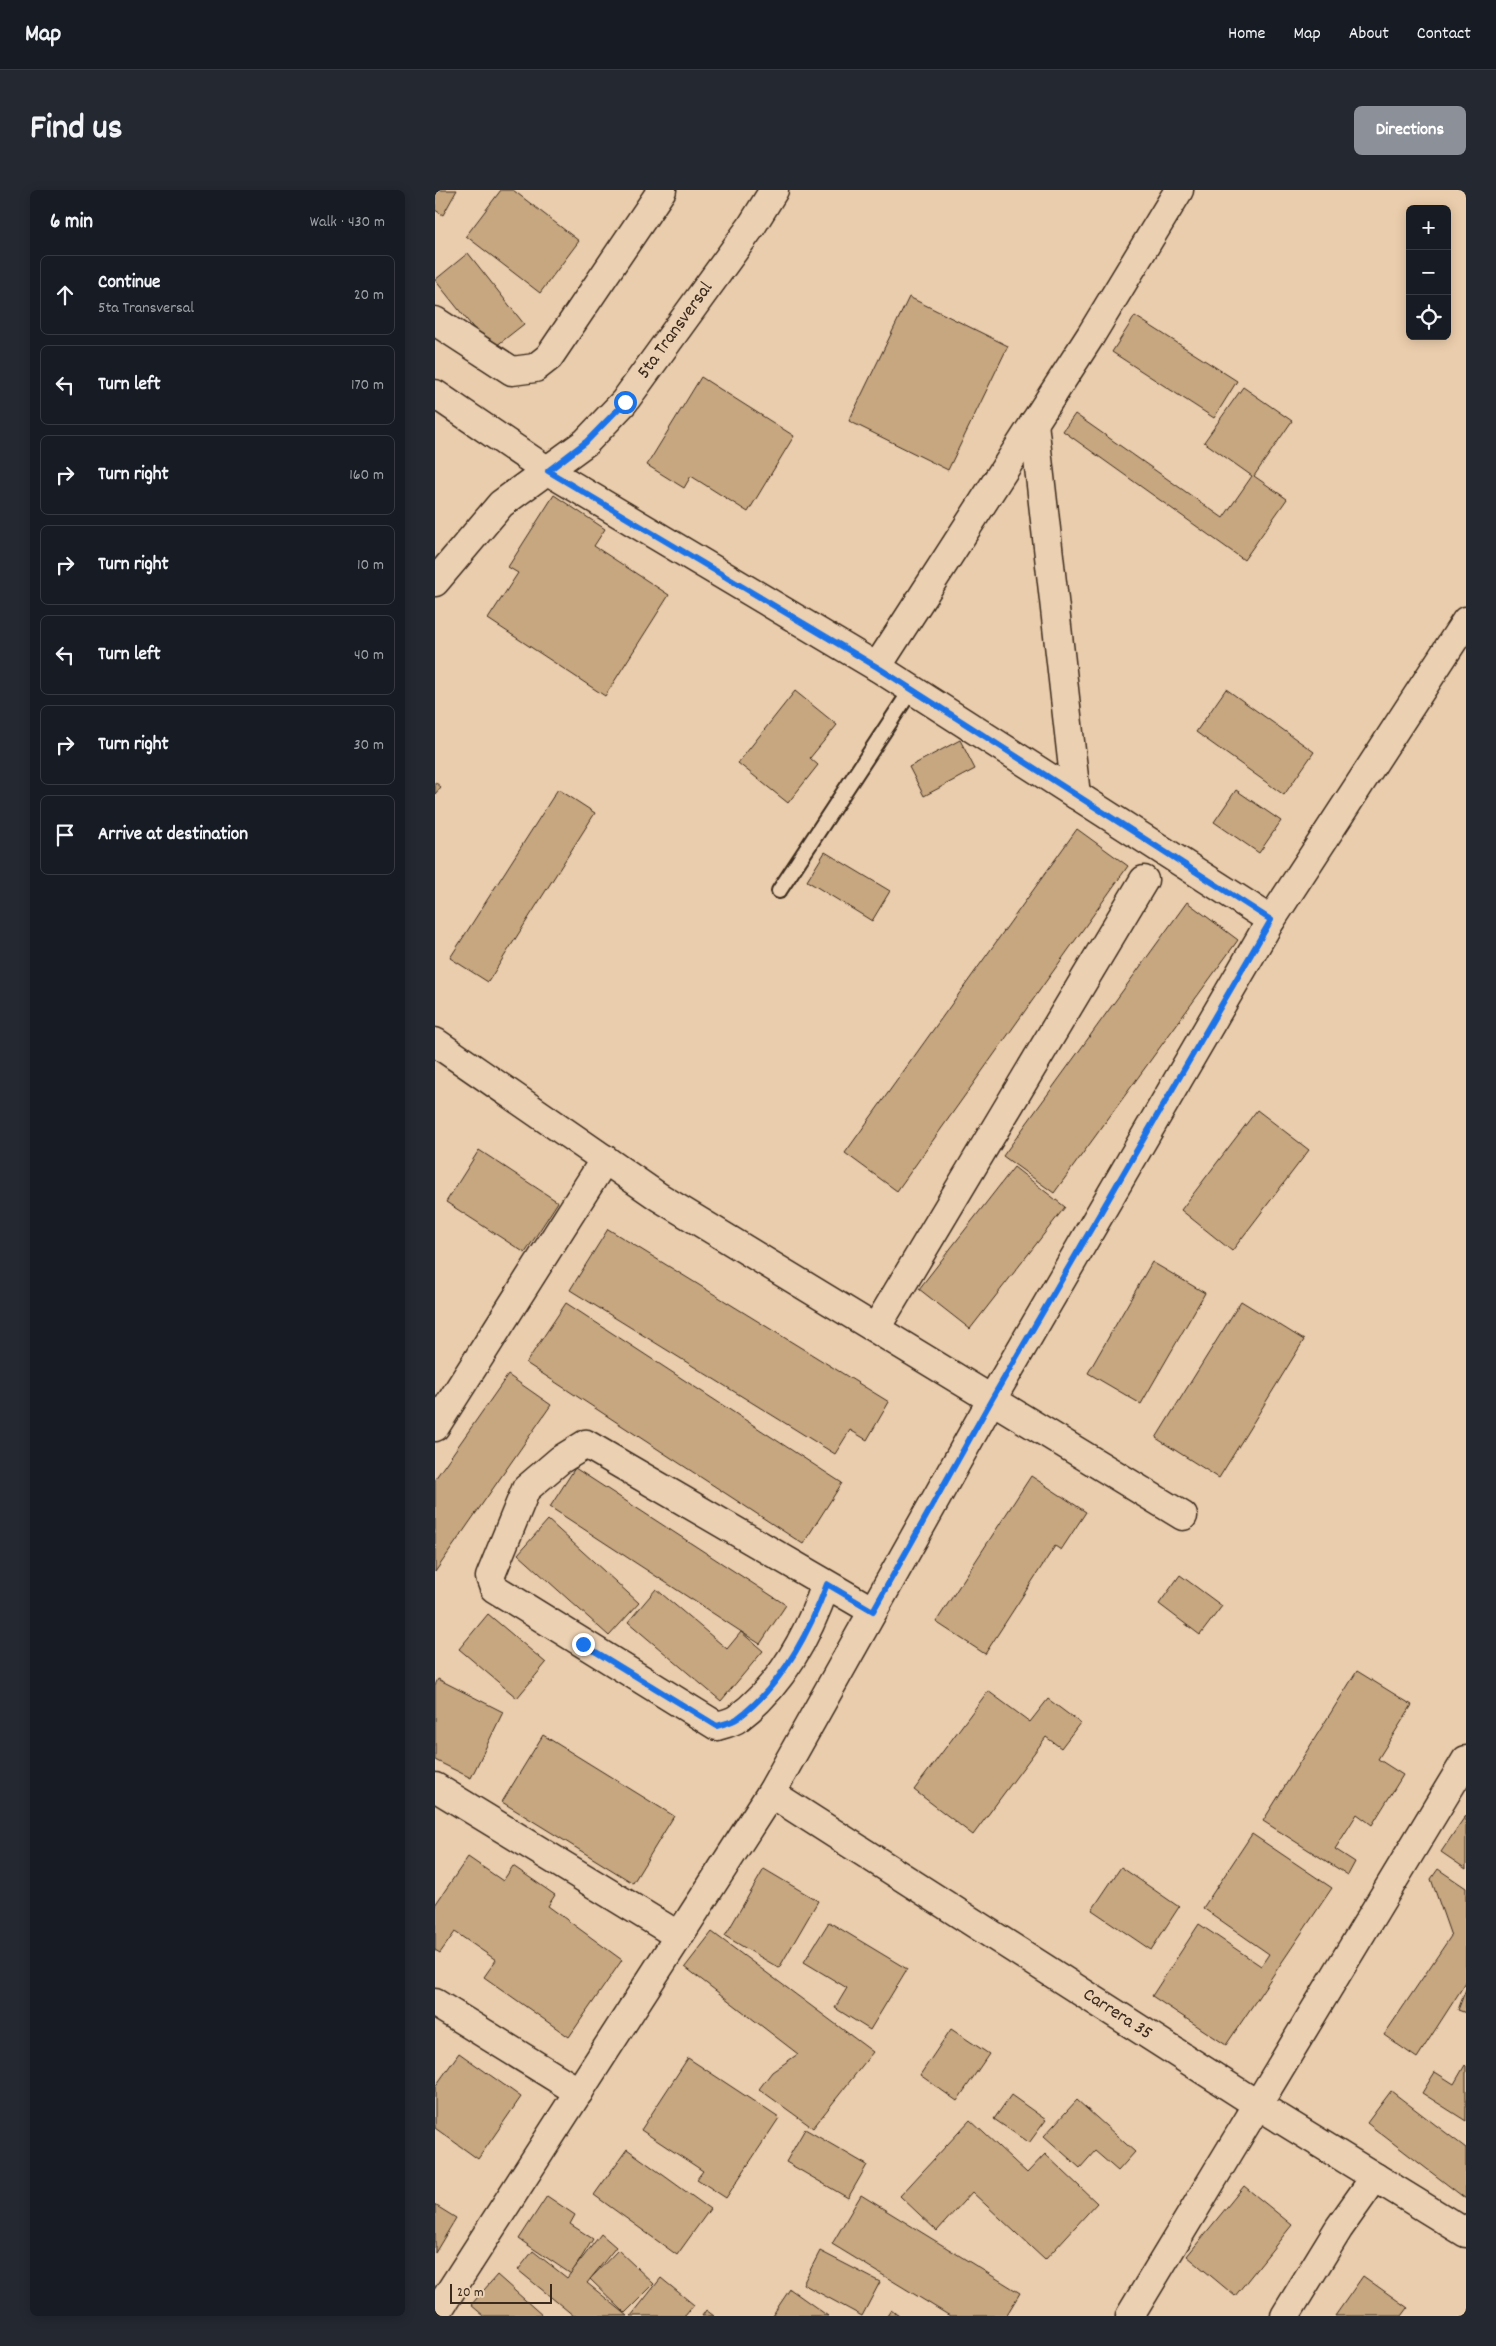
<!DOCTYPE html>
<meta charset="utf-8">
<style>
:root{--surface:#171b24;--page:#242831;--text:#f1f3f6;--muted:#9ea1a6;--line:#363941;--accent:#8c9099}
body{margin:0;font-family:Dekko,sans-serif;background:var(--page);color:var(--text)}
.controls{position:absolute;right:15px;top:15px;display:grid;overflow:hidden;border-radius:8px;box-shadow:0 2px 12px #0003}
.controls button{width:45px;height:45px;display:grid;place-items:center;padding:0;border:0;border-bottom:1px solid var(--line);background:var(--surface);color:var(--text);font:25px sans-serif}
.scale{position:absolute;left:15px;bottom:12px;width:102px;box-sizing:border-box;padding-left:5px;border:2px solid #3b2a1e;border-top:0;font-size:14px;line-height:18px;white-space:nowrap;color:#3b2a1e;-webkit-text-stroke:4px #ebd0b2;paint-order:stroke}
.stop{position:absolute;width:15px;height:15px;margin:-11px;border:4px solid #1a73e8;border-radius:50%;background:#fff}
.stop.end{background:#1a73e8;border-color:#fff;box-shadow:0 1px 5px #0008}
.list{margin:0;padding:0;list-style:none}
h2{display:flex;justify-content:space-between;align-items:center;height:65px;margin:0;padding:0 20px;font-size:21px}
h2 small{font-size:16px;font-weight:400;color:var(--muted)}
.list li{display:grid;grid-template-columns:32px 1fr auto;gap:15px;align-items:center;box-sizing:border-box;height:80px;margin:0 10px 10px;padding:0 10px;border:1px solid var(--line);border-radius:8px}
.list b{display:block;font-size:19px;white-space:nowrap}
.list p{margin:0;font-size:16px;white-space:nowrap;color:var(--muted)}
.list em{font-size:16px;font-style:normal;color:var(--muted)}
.icon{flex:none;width:28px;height:28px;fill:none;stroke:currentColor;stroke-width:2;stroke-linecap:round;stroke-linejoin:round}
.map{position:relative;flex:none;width:1031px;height:2126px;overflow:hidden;border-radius:8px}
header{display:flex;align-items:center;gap:30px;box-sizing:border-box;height:70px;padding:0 25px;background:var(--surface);border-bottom:1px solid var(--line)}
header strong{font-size:24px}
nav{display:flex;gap:28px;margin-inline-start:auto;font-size:18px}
.intro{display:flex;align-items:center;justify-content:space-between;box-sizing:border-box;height:120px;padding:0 30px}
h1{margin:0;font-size:35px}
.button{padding:12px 22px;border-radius:8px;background:var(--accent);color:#fff;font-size:18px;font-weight:700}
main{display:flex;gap:30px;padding:0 30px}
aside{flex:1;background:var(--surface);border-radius:8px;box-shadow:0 2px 12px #0003}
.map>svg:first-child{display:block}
.building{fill:#c6a780;stroke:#3b2a1e}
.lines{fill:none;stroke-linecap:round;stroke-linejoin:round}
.lane-casing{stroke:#3b2a1e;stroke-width:18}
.street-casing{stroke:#3b2a1e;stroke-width:31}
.lane{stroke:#ebd0b2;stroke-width:14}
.street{stroke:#ebd0b2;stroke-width:28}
.route{stroke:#1a73e8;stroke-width:6}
.labels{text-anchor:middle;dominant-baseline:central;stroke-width:4.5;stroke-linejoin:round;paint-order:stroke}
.street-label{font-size:19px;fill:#3b2a1e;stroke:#ebd0b2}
</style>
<header>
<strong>Map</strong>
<nav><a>Home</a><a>Map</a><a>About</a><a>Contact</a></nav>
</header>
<div class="intro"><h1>Find us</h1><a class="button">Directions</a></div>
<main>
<aside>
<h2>6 min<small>Walk · 430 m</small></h2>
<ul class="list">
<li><svg class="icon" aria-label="ahead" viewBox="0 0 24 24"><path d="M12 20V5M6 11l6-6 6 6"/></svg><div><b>Continue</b><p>5ta Transversal</p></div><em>20 m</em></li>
<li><svg class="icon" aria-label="left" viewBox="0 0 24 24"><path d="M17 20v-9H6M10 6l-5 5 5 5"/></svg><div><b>Turn left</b></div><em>170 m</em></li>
<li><svg class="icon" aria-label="right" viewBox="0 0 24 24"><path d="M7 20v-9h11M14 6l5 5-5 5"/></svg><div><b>Turn right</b></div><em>160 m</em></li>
<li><svg class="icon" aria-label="right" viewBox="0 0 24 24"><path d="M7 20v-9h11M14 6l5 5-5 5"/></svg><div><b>Turn right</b></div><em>10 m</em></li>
<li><svg class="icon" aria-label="left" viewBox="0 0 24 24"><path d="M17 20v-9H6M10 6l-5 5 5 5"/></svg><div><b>Turn left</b></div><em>40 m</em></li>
<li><svg class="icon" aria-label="right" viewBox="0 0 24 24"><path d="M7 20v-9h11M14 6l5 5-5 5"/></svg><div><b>Turn right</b></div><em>30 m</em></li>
<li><svg class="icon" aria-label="arrive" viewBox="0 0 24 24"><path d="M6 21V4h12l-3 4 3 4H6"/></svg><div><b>Arrive at destination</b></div></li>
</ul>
</aside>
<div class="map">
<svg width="1031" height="2126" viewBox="0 0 1031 2126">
<rect width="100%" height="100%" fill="#eacdac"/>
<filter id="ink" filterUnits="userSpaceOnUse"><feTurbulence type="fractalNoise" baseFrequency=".02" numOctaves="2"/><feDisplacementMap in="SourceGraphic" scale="10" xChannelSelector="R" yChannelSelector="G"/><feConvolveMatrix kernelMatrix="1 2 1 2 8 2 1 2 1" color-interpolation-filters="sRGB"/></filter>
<g filter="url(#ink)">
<g class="building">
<path d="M0,0H22L8,25L0,20Z"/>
<path d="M66,0H78L144,51L105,103L31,46Z"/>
<path d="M33,63L89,134L56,160L0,90Z"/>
<path d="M474,107L573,156L513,280L414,231Z"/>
<path d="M700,126L802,191L779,228L677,162Z"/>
<path d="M266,187L359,246L313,322L256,286L249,298L212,275Z"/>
<path d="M808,197L857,231L819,286L852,309L809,370L628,241L640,224L788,328L817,286L769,252Z"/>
<path d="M119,305L170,339L159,356L234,405L170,506L53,429L83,383L73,377Z"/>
<path d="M791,499L879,562L849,605L761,542Z"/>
<path d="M360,501L402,535L375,568L383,575L353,613L303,573Z"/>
<path d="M525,550L540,579L489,606L474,577Z"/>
<path d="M0,592L6,597L0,604Z"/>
<path d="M123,599L160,623L53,792L15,768Z"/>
<path d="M801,600L846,631L824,663L779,632Z"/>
<path d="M642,639L693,676L462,1001L410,963Z"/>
<path d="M390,662L455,701L437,731L372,691Z"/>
<path d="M752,712L803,750L619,1003L568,966Z"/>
<path d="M822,920L874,960L797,1061L746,1020Z"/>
<path d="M44,960L123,1012L90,1063L11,1012Z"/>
<path d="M579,977L630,1017L535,1139L484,1099Z"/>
<path d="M173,1039L454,1212L432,1250L415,1240L400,1264L135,1100Z"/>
<path d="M717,1072L770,1103L706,1214L653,1183Z"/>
<path d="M806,1111L869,1150L784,1288L721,1248Z"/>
<path d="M131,1113L407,1293L368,1354L91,1173Z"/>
<path d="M73,1185L116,1215L0,1382V1289Z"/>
<path d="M140,1278L351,1415L325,1454L115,1317Z"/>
<path d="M596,1286L651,1322L626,1360L620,1356L550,1464L501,1432Z"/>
<path d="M113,1330L204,1413L174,1446L83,1364Z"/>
<path d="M745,1385L787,1416L765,1445L724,1414Z"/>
<path d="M221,1399L292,1459L306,1442L328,1461L286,1511L193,1432Z"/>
<path d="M53,1424L111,1473L82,1508L24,1459Z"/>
<path d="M922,1481L977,1515L943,1569L968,1585L937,1635L922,1624L900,1659L920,1672L913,1685L828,1631Z"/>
<path d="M3,1489L68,1522L36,1588L0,1570V1495Z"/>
<path d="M553,1501L595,1532L613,1509L645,1533L626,1558L611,1547L538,1645L479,1600Z"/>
<path d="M108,1545L239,1626L198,1693L67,1612Z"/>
<path d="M1031,1625V1679L1006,1662Z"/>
<path d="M817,1644L897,1698L791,1855L717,1806L764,1734L826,1776L834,1764L768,1718Z"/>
<path d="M33,1667L68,1691L78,1676L120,1705L113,1716L187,1770L134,1847L49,1787L61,1770L20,1742L5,1763L0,1760V1715Z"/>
<path d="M686,1677L744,1717L716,1760L657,1720Z"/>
<path d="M329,1679L383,1711L344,1778L290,1746Z"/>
<path d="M1003,1679L1031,1698V1792L982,1868L949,1845L1016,1746L996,1689Z"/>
<path d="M394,1732L472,1779L435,1840L400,1818L412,1798L369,1772Z"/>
<path d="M277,1742L438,1862L378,1938L324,1899L337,1882L363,1864L250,1777Z"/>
<path d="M1031,1799V1823L1023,1820Z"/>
<path d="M516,1839L554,1864L522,1911L485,1885Z"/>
<path d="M24,1863L86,1907L43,1969L0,1938V1897Z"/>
<path d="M253,1868L344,1928L291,2008L262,1989L268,1981L206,1940Z"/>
<path d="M1030,1875L1031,1876V1931L987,1903L1000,1882L1019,1894Z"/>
<path d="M956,1901L1031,1958V2009L932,1933Z"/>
<path d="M576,1905L611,1930L594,1953L559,1929Z"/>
<path d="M642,1910L700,1962L683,1981L660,1961L645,1978L609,1946Z"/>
<path d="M535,1930L592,1983L610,1964L662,2013L610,2070L537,2002L502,2041L465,2006Z"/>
<path d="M370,1939L432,1975L413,2008L351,1972Z"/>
<path d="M192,1959L275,2019L242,2065L159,2005Z"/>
<path d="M809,1996L857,2035L800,2106L752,2066Z"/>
<path d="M426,2005L585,2103L571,2126H515L397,2054Z"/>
<path d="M112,2006L140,2025L135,2034L158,2049L136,2084L84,2049Z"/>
<path d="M0,2015L21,2028L0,2063Z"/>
<path d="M166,2044L181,2057L152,2093L193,2126H139L83,2080L98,2061L132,2088Z"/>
<path d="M183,2060L219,2094L190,2123L155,2089Z"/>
<path d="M385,2061L445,2092L427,2126L368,2094Z"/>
<path d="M62,2085L108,2126H49L36,2115Z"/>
<path d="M928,2086L973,2118L967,2126H900Z"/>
<path d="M226,2088L259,2115L250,2126H196Z"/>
<path d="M355,2099L393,2126H337Z"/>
<path d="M271,2120L279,2126H267Z"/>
<path d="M456,2120L464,2126H452Z"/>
</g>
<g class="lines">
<defs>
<path id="lane" d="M344,701L476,500"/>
<g id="street">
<path d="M0,131L77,181L100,178L114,167L227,0"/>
<path d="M0,204L113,281L442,477L836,730"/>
<path d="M599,233L641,605"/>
<path d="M0,392L66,314L151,252L189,212L316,37L339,0"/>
<path d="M442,477L656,145L744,0"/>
<path d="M0,852L224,1007L748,1326"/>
<path d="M441,1138L709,690"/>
<path d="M0,1237L170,969"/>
<path d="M391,1394C374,1443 346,1496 303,1528C298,1532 289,1534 282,1536L59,1398L55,1387L91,1299L125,1270L151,1254L438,1421"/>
<path d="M0,1597L244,1746"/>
<path d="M336,1603L823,1915L1031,2043"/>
<path d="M0,1813L144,1902"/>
<path d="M0,2125L336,1603L557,1209L836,730L1031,431"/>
<path d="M695,2126L1031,1570"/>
<path d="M850,2126L904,2038L940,1987"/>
</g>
</defs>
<use href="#lane" class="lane-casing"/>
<use href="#street" class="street-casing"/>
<use href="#lane" class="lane"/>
<use href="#street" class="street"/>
</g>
</g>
<g class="lines" filter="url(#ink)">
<path class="route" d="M148,1454L282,1536C288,1534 298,1532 303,1528C346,1496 374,1443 392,1394L438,1421L557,1209L836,730L442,477L113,281L151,252L190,212"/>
</g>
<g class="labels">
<g class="street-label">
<text transform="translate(241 141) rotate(-54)">5ta Transversal</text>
<text transform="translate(682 1825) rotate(33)">Carrera 35</text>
</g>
</g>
</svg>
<div class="controls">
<button>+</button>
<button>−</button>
<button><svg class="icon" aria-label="locate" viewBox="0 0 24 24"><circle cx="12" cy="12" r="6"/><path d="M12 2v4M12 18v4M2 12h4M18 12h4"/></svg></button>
</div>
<div class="scale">20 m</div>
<div class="stop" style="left:190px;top:212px"></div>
<div class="stop end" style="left:148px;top:1454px"></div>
</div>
</main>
